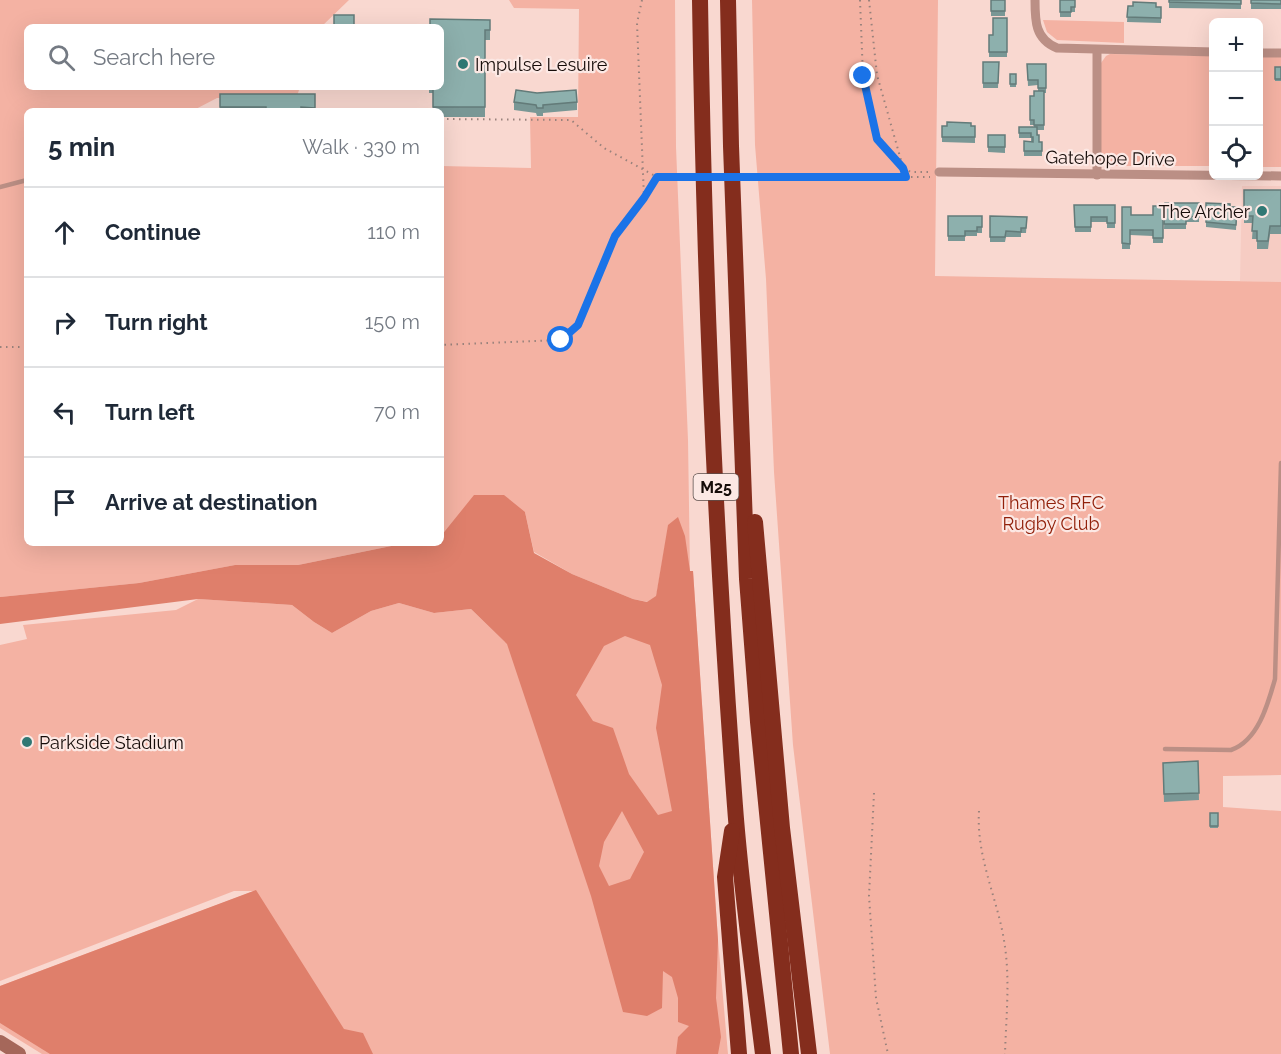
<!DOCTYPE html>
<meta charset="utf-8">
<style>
:root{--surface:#fff;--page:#f2f2f3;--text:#1f2937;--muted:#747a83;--line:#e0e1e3}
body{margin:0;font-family:Raleway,sans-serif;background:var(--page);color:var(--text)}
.controls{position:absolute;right:18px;top:18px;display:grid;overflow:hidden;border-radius:9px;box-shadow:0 6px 24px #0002}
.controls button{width:54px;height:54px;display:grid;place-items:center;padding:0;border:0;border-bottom:2px solid var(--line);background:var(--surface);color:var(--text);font:30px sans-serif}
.stop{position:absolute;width:18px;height:18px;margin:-14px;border:4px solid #1a73e8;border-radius:50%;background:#fff}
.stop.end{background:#1a73e8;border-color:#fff;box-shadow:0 2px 6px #0008}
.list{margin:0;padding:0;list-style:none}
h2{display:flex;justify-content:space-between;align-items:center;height:78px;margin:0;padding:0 24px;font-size:26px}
h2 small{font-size:20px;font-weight:400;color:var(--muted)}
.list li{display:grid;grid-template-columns:39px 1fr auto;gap:18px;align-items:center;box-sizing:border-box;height:90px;padding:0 24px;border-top:2px solid var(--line)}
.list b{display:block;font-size:22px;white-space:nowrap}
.list em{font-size:20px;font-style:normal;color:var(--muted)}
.icon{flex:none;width:33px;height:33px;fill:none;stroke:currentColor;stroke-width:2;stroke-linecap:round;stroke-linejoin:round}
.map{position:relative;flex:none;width:1281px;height:1054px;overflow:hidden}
.search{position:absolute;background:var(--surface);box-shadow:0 6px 24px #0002;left:24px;top:24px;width:420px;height:66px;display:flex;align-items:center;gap:15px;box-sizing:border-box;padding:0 21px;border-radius:9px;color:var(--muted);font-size:22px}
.panel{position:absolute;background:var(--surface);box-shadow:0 6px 24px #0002;left:24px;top:108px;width:420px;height:438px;border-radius:9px}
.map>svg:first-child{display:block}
.built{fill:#f6ccc3}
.green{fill:#f4b2a3}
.forest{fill:#df7f6b;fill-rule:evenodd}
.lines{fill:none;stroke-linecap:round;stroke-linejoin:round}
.path{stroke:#99827c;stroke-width:2;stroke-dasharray:1.5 4.5;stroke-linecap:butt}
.service{stroke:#bb8f85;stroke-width:4.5}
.minor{stroke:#bb8f85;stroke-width:9}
.secondary{stroke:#a5675a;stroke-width:14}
.motorway{stroke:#842d1d;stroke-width:16}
.path-bridge{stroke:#99827c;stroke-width:2;stroke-dasharray:1.5 4.5;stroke-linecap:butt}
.wall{fill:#799795}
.building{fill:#8db0ad;stroke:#637b79;stroke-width:1.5}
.route{stroke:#1a73e8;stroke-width:8}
.poi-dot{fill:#307874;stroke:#fce8e4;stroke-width:2}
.labels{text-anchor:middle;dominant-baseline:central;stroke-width:4.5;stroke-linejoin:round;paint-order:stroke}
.shield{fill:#fce8e4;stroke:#5b4e4b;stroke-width:1.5}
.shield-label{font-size:16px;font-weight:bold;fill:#160c09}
.poi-label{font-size:18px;fill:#160c09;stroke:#fce8e4;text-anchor:start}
.street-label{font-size:18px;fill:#160c09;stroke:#fce8e4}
.park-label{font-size:18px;fill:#92210b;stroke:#fce8e4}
</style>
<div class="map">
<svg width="1281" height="1054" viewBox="0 0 1281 1054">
<rect width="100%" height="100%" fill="#f9d8d0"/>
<path class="built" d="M1242,186H1281V282L1240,281Z"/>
<g class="green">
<path d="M0,0H349L321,27H27V87H300L297,96L217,98L192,111H27V543H406L298,565H235L139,583L0,597Z"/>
<path d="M509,0H675L676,147L688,440L690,571H693L718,940L728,1054H42L0,1028V986L254,891H234L0,981V645L27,639L23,625L176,610L198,599L292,605L314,622L332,633L371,611L399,603L434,613L471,609L505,642L669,614L668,529L656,597L648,602L633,599L572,574L534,552L525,512L441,536V166L531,168L530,117H578L579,9L514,8Z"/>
<path d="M752,0H938L935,276L1281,282V775L1223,776V807L1281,811V1054H830L793,745L774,472L766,279L755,145Z"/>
<path d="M1043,20L1124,22V43L1057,40L1047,32Z"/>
<path d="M1110,54L1213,56V166H1108L1101,159V63L1106,56Z"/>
<rect x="1259" y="56" width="22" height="111"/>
</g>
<g class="forest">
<path d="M474,495H504L525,512L534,553L572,574L633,599L647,602L656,596L668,525L678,517L685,536L690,571H693L718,940L716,998L721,1037L718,1054H676L678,1037L689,1026L678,1022V998L672,977L663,971L662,1008L647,1016L623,1012L591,896L507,644L471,609L434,613L399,603L371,611L332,633L314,622L292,605L198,599L0,624V597L139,583L235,565H298L406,543H441V536ZM625,636L650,645L662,685L656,728L672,811L658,815L629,774L613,728L593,721L576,695L604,646ZM622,811L644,852L630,879L609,886L599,866L604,842Z"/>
<path d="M256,890L344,1029L363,1033L373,1054H50L0,1023V986Z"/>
</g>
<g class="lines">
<g class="path">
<path d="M642,0L637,23L644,198"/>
<path d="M860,0L863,76L877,139L903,168L911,172H930"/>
<path d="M869,0L877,75L906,178"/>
<path d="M441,119L571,120L604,148L657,177L644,198L615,236L577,325L561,340L441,345"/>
<path d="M797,177H930"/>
<path d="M0,347H27"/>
<path d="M874,793L869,896L876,998L888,1054"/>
<path d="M979,811C976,859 999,901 1005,947C1010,982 1006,1019 1005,1054"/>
</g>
<g class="service">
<path d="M0,187L27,180"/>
<path d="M1165,749L1231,750C1258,741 1268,704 1275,679L1281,463"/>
</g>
<g class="minor">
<path d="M1035,0C1035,21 1035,39 1057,48L1214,52"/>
<path d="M1097,51V175"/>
<path d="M1258,53H1281"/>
<path d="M939,172L1281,176"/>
</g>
<path class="secondary" d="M0,1042L19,1054"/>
<g class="motorway">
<path d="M700,0C704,269 715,538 735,806C741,889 753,972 763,1054"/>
<path d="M728,0L731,146L747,579L758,722L791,1054"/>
<path d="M755,522L782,828L809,1054"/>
<path d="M732,831L725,877L739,1054"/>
</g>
<path class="path-bridge" d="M657,177H797"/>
</g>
<g class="wall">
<rect x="991" y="0" width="14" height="16"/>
<path d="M1060,0H1075V12H1071V17H1060Z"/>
<path d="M1169,0H1241V9L1169,8Z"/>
<rect x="1251" y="0" width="30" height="9"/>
<path d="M1128,6L1161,7V23L1127,22Z"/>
<path d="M1007,18V57H989V35H993Z"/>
<path d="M490,20V40H485V117H441V111H433V93H429V87H441Z"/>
<path d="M983,62H999L998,88H983Z"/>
<path d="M1027,64H1046V93H1044V130H1037L1039,142H1042V156H1024V141L1031,142V138H1019V127H1034V125H1030V96H1034L1038,91V85L1028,86Z"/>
<rect x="1275" y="67" width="6" height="14"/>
<rect x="1010" y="74" width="6" height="13"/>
<rect x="220" y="94" width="95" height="17"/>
<path d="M514,102H577V110L543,113V116H537L536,113L514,110Z"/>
<path d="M942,126H975V143L942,142Z"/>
<path d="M988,135H1005V153L988,152Z"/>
<path d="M1244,190H1281V234H1270L1268,249H1257V239H1252L1253,223H1244Z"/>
<path d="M1165,203H1199V222H1186V229H1164Z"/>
<path d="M1206,203L1237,207L1236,230L1206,227Z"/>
<path d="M1074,205H1115V228H1107V222H1091V232H1075Z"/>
<path d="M1163,206V243H1153V236L1130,235V249H1122V207L1131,215H1153Z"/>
<path d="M948,216H982V233H977V236H965V241H948Z"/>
<path d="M990,216L1027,217L1026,233H1021V237H1006L1005,242H990Z"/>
<path d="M1198,761L1199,800L1164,802L1163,771Z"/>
<rect x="1210" y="813" width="8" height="15"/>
</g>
<g class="building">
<rect x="991" y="0" width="14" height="11"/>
<path d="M1060,0H1075V7H1071V12H1060Z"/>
<path d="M1169,0H1241V4L1169,2Z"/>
<path d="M1251,0H1281V4L1251,3Z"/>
<path d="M1133,2L1156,3V7H1161V18L1127,17L1128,6H1133Z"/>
<rect x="334" y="15" width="20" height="12"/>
<path d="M993,18H1007V52H989V35H993Z"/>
<path d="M430,19L490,20V30H485V107H433V87H441V27H430Z"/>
<path d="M983,62H999L998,83H983Z"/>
<path d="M1027,64H1046V88H1038V80H1028Z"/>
<rect x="1275" y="67" width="6" height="12"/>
<rect x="1010" y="74" width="6" height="10"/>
<path d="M516,90L537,93L576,90L577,102L543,105V108H537L536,105L514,102Z"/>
<path d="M1034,91H1044V125H1034V120H1030V96H1034Z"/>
<path d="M220,94H315V108L301,107V111H266V107H220Z"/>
<path d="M947,122L971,123V126H975V137H942V126H947Z"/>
<path d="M1019,127H1037V135H1039V142H1042V151H1024V141L1033,142V137H1031V133H1019Z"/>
<rect x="988" y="135" width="17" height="12"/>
<path d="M1244,190H1281V226H1270L1268,241H1257V231H1252L1253,216H1244Z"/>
<path d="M1165,203H1199V217L1186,216V224H1164Z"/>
<path d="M1206,203L1230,204V207H1237L1236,225L1206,222Z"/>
<path d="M1074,205H1115V223H1107V217H1091V227H1075Z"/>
<path d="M1153,206H1163V238H1153V230H1130V244L1122,243V207H1131V215H1153Z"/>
<path d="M948,216H982V227H977V231H965V236H948Z"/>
<path d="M990,216L1027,217L1026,228H1021V232L1006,231L1005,237H990Z"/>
<path d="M1198,761L1199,793L1164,794L1163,763Z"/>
<rect x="1210" y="813" width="8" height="13"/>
</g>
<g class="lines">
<path class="route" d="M561,340L578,325L615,236L644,198L657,177H906L903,168L877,139L863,76"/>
</g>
<g class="poi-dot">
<circle cx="463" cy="64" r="6"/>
<circle cx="1262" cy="211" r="6"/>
<circle cx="27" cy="742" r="6"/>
</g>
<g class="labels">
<rect class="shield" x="693.5" y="474" width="45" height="26" rx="4.5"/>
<g class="shield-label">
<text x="716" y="487">M25</text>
</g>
<g class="poi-label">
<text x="475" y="64">Impulse Lesuire</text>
<text x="1250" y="211" text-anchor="end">The Archer</text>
<text x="39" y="742">Parkside Stadium</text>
</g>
<g class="street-label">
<text transform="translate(1110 158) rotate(1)">Gatehope Drive</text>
</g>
<g class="park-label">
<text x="1051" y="502">Thames RFC<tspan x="1051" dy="21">Rugby Club</tspan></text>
</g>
</g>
</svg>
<div class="controls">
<button>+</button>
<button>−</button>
<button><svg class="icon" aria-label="locate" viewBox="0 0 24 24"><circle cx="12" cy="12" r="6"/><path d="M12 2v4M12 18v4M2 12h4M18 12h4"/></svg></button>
</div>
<div class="stop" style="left:561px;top:340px"></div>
<div class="stop end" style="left:863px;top:76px"></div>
<div class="search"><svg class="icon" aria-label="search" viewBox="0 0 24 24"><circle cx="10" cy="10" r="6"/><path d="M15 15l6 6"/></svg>Search here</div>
<section class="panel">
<h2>5 min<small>Walk · 330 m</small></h2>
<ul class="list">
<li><svg class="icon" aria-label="ahead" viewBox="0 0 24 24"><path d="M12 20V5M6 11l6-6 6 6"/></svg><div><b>Continue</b></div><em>110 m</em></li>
<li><svg class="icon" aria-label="right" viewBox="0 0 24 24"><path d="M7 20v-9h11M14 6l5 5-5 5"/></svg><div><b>Turn right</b></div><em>150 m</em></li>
<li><svg class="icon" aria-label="left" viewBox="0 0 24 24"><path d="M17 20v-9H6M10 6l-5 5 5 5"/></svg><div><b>Turn left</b></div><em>70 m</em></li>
<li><svg class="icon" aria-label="arrive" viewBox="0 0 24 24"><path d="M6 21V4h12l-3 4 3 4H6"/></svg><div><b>Arrive at destination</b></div></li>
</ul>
</section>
</div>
